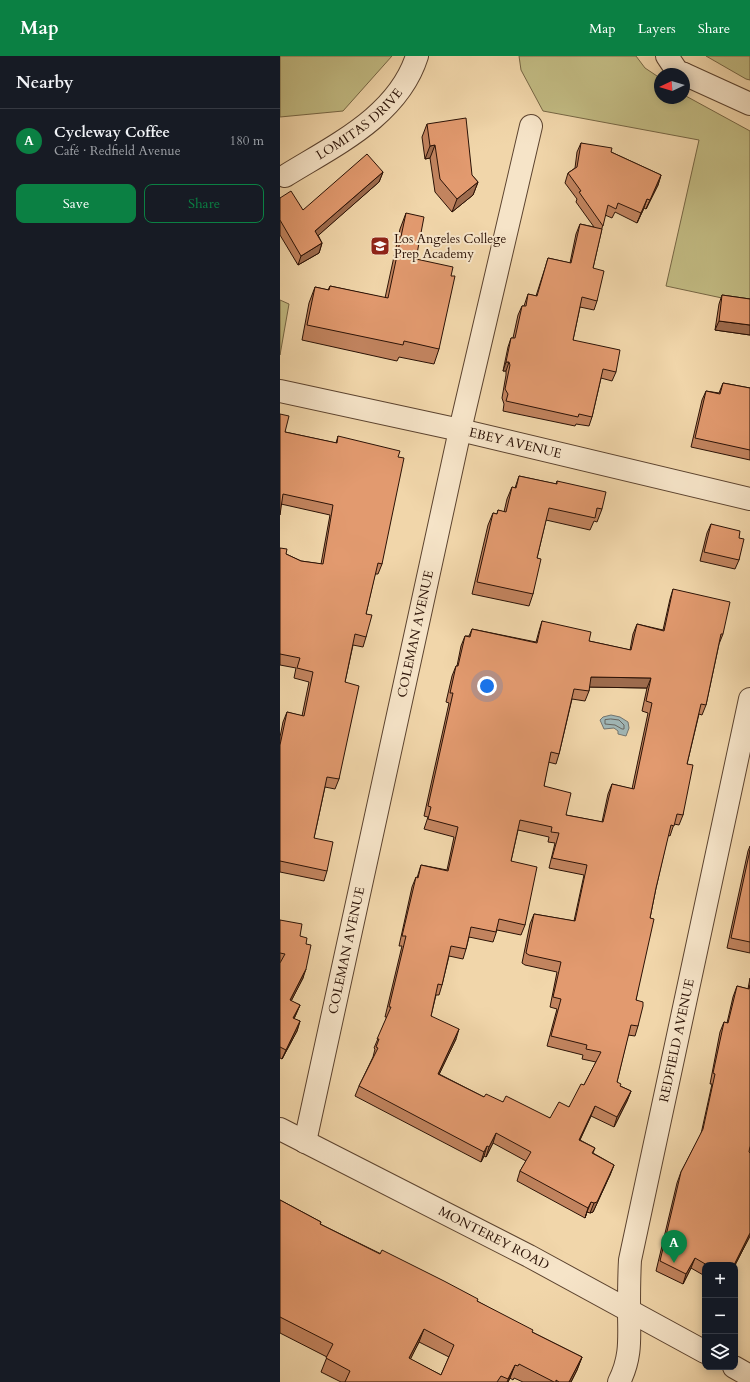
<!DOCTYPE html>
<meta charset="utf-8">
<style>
:root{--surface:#171b24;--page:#20242c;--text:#f1f3f6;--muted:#9ea1a6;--line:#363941;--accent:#0b8043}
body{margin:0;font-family:Cardo,serif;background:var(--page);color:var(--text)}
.controls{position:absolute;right:12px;bottom:12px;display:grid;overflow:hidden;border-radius:8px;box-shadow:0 2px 10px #0003}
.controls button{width:36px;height:36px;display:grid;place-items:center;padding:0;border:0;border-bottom:1px solid var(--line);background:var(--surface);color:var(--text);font:20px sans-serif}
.compass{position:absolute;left:374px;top:12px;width:36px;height:36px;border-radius:50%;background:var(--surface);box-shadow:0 2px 10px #0003;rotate:266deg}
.you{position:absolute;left:207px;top:630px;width:14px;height:14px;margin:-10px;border:3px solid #fff;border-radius:50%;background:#1a73e8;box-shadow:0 0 0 6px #1a73e833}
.badge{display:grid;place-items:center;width:26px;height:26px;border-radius:50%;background:var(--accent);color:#fff;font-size:13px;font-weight:700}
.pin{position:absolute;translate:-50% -33px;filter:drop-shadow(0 1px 2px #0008)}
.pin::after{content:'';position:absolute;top:21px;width:14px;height:12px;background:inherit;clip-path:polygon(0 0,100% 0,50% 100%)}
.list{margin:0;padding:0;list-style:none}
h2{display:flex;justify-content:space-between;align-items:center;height:52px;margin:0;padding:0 16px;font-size:17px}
h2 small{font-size:13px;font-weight:400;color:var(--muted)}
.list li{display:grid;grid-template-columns:26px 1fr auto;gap:12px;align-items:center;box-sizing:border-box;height:64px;padding:0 16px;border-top:1px solid var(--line)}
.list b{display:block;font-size:15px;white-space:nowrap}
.list p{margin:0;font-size:13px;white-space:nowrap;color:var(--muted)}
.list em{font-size:13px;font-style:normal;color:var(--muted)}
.actions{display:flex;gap:8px;padding:12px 16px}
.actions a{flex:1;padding:9px 0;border:1px solid var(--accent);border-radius:8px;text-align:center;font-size:14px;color:var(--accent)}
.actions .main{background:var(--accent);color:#fff}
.icon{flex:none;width:22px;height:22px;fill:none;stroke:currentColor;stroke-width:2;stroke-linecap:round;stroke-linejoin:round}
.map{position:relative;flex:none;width:470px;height:1326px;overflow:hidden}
header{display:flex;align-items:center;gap:24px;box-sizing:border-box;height:56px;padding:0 20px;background:var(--accent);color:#fff}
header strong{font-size:19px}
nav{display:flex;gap:22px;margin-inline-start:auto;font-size:14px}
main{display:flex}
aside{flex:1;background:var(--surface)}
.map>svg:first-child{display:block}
.green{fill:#c2bb83;stroke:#766644}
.water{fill:#a0b6b5;stroke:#71746f}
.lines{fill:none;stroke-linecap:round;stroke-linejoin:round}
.shore{stroke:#66645e;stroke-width:1}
.minor-casing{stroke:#5c432f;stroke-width:24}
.minor{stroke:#f6e4c8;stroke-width:22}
.wall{fill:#c2845f;stroke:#2b1206;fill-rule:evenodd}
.shaded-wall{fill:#9e6c4e;stroke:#2b1206}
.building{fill:#e29a6f;stroke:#2b1206;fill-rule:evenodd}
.labels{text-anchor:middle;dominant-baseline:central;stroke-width:4;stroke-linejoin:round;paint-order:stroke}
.street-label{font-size:13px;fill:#2b1206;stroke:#f6e4c8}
.poi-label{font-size:13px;fill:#2b1206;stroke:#f6e4c8;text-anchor:start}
</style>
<header>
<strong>Map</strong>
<nav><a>Map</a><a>Layers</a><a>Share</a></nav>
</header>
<main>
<aside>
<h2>Nearby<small></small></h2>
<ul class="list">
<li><span class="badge">A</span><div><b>Cycleway Coffee</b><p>Café · Redfield Avenue</p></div><em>180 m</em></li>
</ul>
<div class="actions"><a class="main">Save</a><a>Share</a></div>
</aside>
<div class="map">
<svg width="470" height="1326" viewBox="0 0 470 1326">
<rect width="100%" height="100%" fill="#f1d6aa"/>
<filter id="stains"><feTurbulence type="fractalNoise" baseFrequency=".005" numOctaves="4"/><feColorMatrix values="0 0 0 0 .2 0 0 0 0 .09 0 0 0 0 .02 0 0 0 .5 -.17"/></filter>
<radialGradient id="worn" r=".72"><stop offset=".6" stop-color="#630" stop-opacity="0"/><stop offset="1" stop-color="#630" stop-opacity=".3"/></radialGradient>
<g class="green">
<path d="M0,0H112L63,55L0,61Z"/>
<path d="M239,0H356L365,12L380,22V42H404V39L470,75V248L386,230L419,84L263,55L241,14Z"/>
<path d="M426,0H470V24L466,23Z"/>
<path d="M0,244L9,248L0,299Z"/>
</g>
<path class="water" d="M331,659L340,661L348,666L349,672L346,680L338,678V675L334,672L324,673L320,664L323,661Z"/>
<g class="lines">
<path class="shore" d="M331,663L339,664L344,669V673H342L335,669L325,668V664Z"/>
<defs>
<g id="minor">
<path d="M387,0L397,15L404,18"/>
<path d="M404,18L470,48"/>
<path id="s1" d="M5,120C55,89 118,60 137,0"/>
<path id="s2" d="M0,335L180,374L470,443"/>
<path id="s3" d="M0,1073L249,1200L425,1296"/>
<path id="s4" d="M25,1086L180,374L251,70"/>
<path d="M454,1311L470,1320"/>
<path id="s5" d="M339,1326C352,1300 349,1281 349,1254C349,1237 349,1221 350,1204L470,643"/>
</g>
</defs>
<use href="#minor" class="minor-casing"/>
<use href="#minor" class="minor"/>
</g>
<g class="wall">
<path d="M147,68L198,126L193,139L172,156L155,136L150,102L145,103L142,81Z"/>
<path d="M301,87L331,96L381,119L378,129L366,153L364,152L357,167L335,156L332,162L325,159L313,212L317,245L314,254L300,251L293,284L336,316L332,325L321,322L312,361L309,370L296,368L295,370L223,355L224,348L222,342L226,319V315H223L228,291L231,282H233L238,259L242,250H244L248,238L256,240L265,212L268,202L290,207L296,178L300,168L314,171L296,146L297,143L285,127L288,117L295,112L297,96Z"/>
<path d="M103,116L99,126L38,179L42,187L39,197L18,209L0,179V142L23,154Z"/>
<path d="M126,157L136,203L159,293L154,308L119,301L117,305L22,284L29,247L35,231L48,234L50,230L105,242L120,173Z"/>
<path d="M442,239L470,243V279L435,274L439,248Z"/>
<path d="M443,327L470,332V404L411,391L422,344L426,335L439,337Z"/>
<path d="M5,376L56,387L58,380L102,508L98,518H95L86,558V581L83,591L73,589L65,626L59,723L55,733L45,731L34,782L47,815L44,825L0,816V681L3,666L7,656L22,660L29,626L14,622L16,612L0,609V492L6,498L21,505L41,508L50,459L1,448Z"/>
<path d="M239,420L276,428L277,425L322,453L317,466L314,465L310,474L266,464L257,502L253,538L249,550L192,538L208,469L213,457L217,458L218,454L224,456L227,443L232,431L235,432Z"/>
<path d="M431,468L459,482V504L455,513L420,505L427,477Z"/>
<path d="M393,533L443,578L439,588L426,649L422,659L419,658L407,708L403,759L399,769L394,768L390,780L388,779L376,832L370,862L356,944L358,970L355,980L348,979L337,1026L340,1030L351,1035L347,1045L334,1071L311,1060L300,1084L315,1092L313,1097L334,1109L330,1119L313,1156L310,1157L307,1156L305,1162L237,1125L240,1115L246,1105L213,1087L206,1101L204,1100L201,1106L75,1040L79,1030L93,1001L95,993L94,992L107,961H105L122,890H119L132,831L136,821L137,822L141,809L167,814L174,781L144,773L148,761L144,760L169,647L166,646L172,620L176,610H177L181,590L185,580H189L192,573L256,586L259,575L262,565L309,585L350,594L353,578L357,568L383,574L390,543ZM309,631L367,632L362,655L368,657L352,733L332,728L328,738L322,766L286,759L264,730L268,706L276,708L279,698L292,643L305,645L309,635ZM238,774L269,781L268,786L275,787L269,812L304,819L294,865L254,858L250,868L242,907L245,909L277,916L270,951L277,953L267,990L303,999L302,1003L316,1006L304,1029L289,1051L270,1062L223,1046L204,1041L159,1018L176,983L151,960L156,939H159L162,929L169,900L183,903L186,893L189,881L213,886L217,874L241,879L245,869L231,805Z"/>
<path d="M470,790V897L447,892L468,795Z"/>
<path d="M0,864L20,880L26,888L23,922L11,945L20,949L14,963L20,965L17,975L2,1003L0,1002Z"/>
<path d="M470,922V1090L469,1096L470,1097V1180L455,1209H425V1220L411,1212L403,1228L376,1215L397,1127L401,1116L421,1078L432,1028H430L440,976L444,966L447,967L453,941L457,930L468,933Z"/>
<path d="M0,1144L41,1166L40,1168L197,1245L252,1276L302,1301L297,1314L291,1326H243L234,1322L233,1324L230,1322L228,1326H61L41,1316L47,1301L0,1277ZM139,1286L169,1301L161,1319L130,1303Z"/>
</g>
<g class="shaded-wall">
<path d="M155,89L150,102L145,103L150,90Z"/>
<path d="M103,116L99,126L32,185L35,175Z"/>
<path d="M381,119L378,129L366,153L370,144Z"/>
<path d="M198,126L193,139L172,156L177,143Z"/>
<path d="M367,143L364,152L357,167L361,157Z"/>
<path d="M42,187L39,197L18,209L21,200Z"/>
<path d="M439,265L470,269V279L435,274Z"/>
<path d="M226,306H229L226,315H223Z"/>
<path d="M311,621L371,622L367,632L307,631Z"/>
<path d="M26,913L23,922L7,953L10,944Z"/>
<path d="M20,949L16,958L10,971L13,962Z"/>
<path d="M20,965L17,975L2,1003L6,994Z"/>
<path d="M179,973L176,983L155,1027L158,1018Z"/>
<path d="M351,1035L347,1045L334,1071L337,1061Z"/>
<path d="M315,1050L311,1060L295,1094L299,1084Z"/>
<path d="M216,1077L213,1087L206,1101L209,1091Z"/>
<path d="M207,1090L204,1100L201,1106L204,1096Z"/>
<path d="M334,1109L330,1119L313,1156L310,1157L314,1147Z"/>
<path d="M311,1146L307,1156L305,1162L308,1152Z"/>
<path d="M470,1177V1180L455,1209H454Z"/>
<path d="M415,1202L411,1212L403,1228L406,1218Z"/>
<path d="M144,1273L139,1286L124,1316L129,1302Z"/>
<path d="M302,1301L297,1314L291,1326H289Z"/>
<path d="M235,1309L230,1322L228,1326H227Z"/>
</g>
<g class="building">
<path d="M186,62L192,119L198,126L177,143L160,123L155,89L150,90L147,68Z"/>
<path d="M301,87L332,92L331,96L381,119L370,144L367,143L361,157L338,147L336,153L328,149L323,170L299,136L301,135L288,117L297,111Z"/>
<path d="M87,98L103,116L35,175L42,187L21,200L0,164V142L11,135L23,154Z"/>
<path d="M126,157L144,161L136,203L173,211L171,220H175L159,293L124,285L123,289L27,269L35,231L49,234L50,230L108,242Z"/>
<path d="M300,168L322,173L313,212L324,215L317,245L302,241L293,284L340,294L336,316L323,313L312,361L299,358L298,361L226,345L228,338L225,333L230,309L229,306H226L231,282H235L242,250H246L248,238L257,240L268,202L291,207Z"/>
<path d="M442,239L470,243V269L439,265Z"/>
<path d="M443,327L470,332V394L415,382L426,335L440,338Z"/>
<path d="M0,358L9,360L5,376L57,387L58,380L120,395L118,401L124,402L102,508L98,507L86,558L92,559L86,581L75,578L65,626L79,630L59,723L47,721L34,782L53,786L47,815L0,805V689L7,656L24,660L33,616L17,612L20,602L0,598V492L7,493L6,498L21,505L43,508L53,449L3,438L0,459Z"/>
<path d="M239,420L277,428V425L326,436L322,453L317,452L315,462L269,452L257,502L261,503L253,538L197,526L213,457L217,458L218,454L226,456L232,431L236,432Z"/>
<path d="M431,468L460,475L459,482L464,483L459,504L424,496Z"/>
<path d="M393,533L450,546L443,578H441L426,649L421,648L407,708L413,709L403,759L397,758L394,770L391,769L376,832L370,862L374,863L356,944L363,946V950L358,970L351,969L337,1026L341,1028L340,1030L351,1035L337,1061L315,1050L299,1084L315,1092L312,1097L334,1109L317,1146L314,1147L311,1146L308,1152L240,1115L251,1096L216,1077L209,1091L207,1090L204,1096L79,1030L98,992L96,991L99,983H97L111,951H109L126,880H122L136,821L138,822L141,809L168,815L178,771L148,763L151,751L148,750L173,637H170L176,610H178L185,580L190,581L192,573L257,587L262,565L311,576L309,585L351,594L357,568L384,575ZM311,621L371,622L366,645L372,647L354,733L332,728L323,766L286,759L291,737L264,730L271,696L279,698L294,633L309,635ZM240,764L272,771L271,776L279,777L272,802L307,809L295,865L254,858L246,897L249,899L281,906L273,941L281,943L271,980L307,989L306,993L321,996L304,1029L301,1028L289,1051L279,1046L270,1062L226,1040L223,1046L206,1038L204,1041L158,1018L179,973L151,960L158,928L162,929L171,890L186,893L191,871L216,876L219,863L245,869L257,811L231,805Z"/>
<path d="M470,794V886L451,882Z"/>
<path d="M0,864L22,868L20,880L27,882L26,888L31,889L26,913L10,944L20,949L13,962L20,965L6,994L0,991V907L5,898L0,897Z"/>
<path d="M470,929V1090L469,1096L470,1097V1177L454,1209H427L415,1202L406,1218L380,1205L401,1116L423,1073L435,1018L433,1017L444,966L448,967L457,930L469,933Z"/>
<path d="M0,1144L41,1166L40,1168L100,1198L102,1194L164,1225L198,1243L197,1245L253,1274L252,1276L302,1301L289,1326H279L276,1324V1326H274L239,1308L238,1310L235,1309L228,1323L221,1320L217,1326H65L70,1315L46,1302L53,1288L0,1261ZM144,1273L174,1289L161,1319L129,1302Z"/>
</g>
<defs>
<symbol id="school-square" viewBox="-11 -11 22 22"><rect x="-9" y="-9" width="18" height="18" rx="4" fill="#8f2418" stroke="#f6e4c8"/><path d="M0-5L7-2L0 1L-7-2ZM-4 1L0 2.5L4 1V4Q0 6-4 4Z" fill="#fff"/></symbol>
</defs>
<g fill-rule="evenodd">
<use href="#school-square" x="89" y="179" width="22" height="22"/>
</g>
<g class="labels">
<g class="street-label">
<text stroke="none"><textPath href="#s1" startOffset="91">LOMITAS DRIVE</textPath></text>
<text stroke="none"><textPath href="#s2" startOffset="241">EBEY AVENUE</textPath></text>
<text stroke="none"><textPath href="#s4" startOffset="520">COLEMAN AVENUE</textPath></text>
<text stroke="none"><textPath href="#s4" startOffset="196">COLEMAN AVENUE</textPath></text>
<text stroke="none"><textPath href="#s5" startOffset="348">REDFIELD AVENUE</textPath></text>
<text stroke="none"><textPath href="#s3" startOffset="240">MONTEREY ROAD</textPath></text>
</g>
<g class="poi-label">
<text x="114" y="183">Los Angeles College<tspan x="114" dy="15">Prep Academy</tspan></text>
</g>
</g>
<rect width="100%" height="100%" filter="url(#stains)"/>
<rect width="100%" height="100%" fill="url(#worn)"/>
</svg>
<div class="controls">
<button>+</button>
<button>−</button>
<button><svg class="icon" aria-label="layers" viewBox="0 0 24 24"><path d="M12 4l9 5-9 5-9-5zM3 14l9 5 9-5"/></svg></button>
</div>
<svg class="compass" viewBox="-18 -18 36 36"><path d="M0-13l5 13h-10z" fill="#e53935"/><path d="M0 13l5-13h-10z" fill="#9ea1a6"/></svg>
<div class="you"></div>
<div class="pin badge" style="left:394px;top:1207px">A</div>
</div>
</main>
